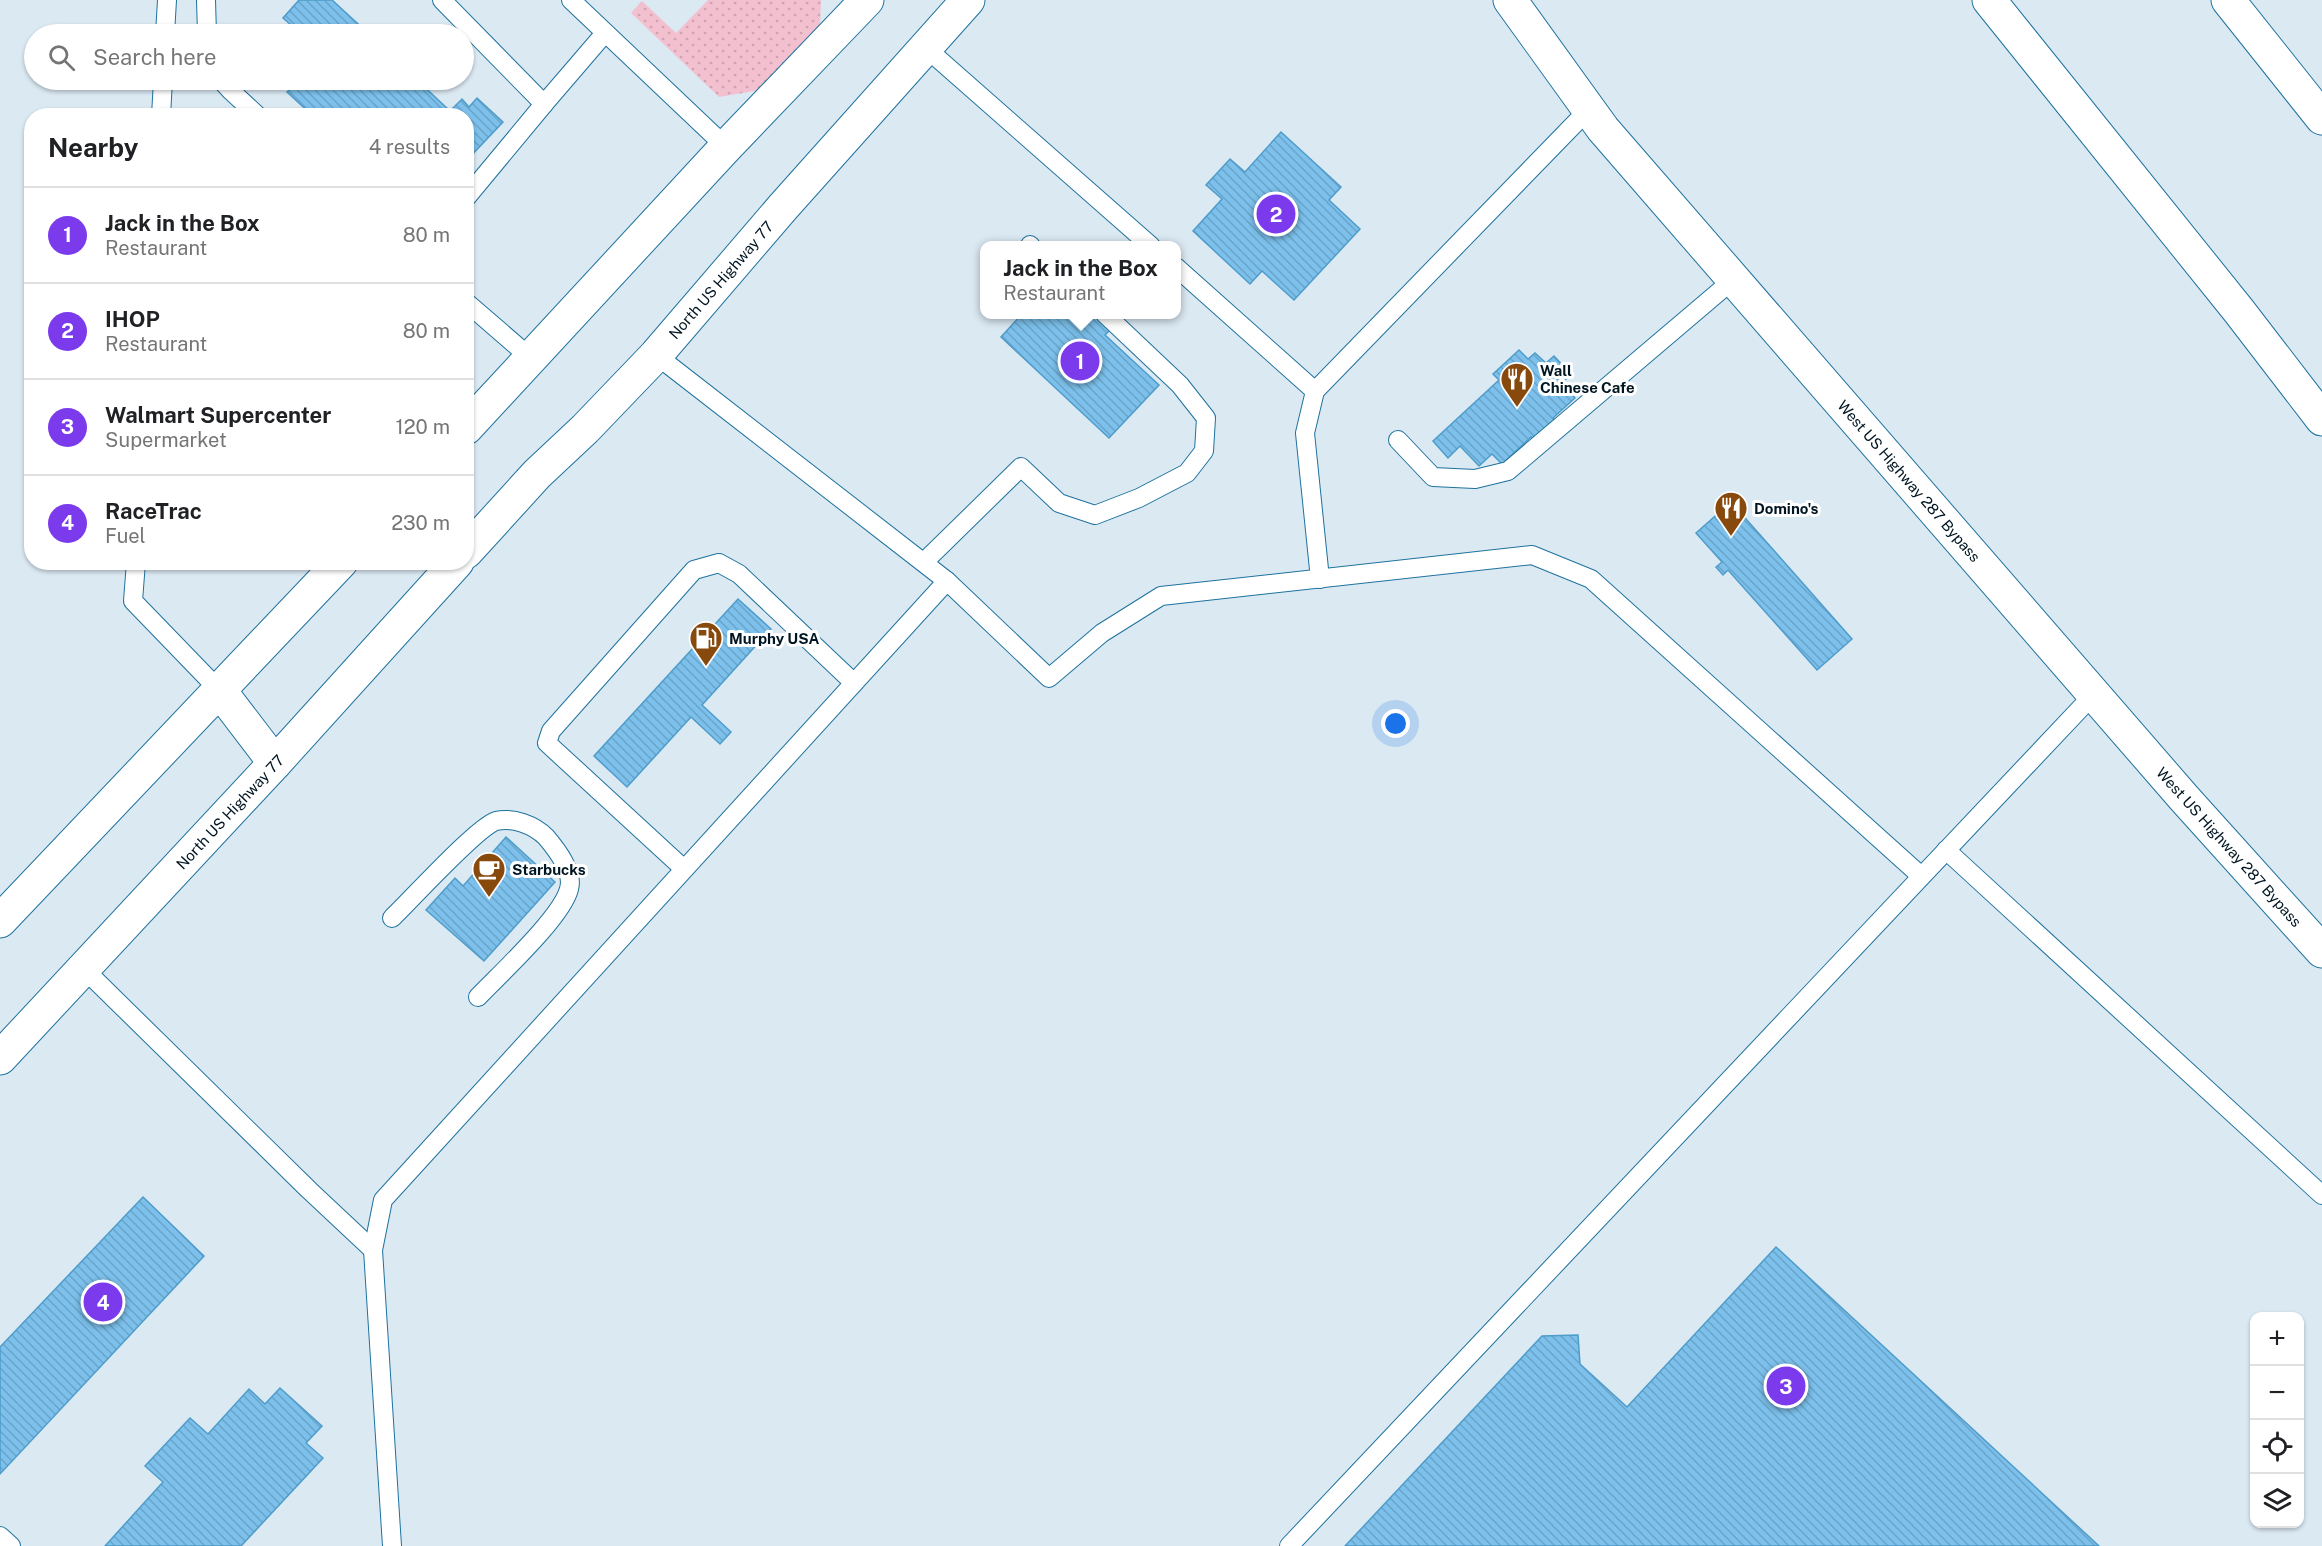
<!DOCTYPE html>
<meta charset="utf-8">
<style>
:root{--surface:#fff;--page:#f6f6f6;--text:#202124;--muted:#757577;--line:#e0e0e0;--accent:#7c3aed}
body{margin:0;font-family:"Public Sans",sans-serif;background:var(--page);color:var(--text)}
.controls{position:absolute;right:18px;bottom:18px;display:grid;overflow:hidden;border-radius:12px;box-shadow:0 2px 4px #0004}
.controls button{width:54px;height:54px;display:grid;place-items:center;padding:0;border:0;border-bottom:2px solid var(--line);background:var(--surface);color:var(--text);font:30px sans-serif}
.you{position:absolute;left:1396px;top:724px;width:21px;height:21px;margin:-15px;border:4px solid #fff;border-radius:50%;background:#1a73e8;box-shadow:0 0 0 9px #1a73e833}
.badge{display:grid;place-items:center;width:39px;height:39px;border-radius:50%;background:var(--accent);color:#fff;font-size:20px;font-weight:700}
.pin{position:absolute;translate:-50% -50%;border:3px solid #fff;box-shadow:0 2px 6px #0006}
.popup{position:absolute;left:980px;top:241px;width:201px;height:78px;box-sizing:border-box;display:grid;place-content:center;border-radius:12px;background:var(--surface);filter:drop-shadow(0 2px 4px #0005);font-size:20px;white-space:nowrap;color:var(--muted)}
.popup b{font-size:22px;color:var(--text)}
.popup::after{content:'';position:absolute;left:50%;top:100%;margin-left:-12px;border:12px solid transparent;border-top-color:var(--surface)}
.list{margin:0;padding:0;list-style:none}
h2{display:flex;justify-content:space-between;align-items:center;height:78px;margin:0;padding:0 24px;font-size:26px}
h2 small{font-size:20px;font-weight:400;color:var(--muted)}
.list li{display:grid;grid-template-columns:39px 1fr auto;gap:18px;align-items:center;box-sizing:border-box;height:96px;padding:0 24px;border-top:2px solid var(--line)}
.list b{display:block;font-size:22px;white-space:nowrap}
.list p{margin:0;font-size:20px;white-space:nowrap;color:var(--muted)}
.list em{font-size:20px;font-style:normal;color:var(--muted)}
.icon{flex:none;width:33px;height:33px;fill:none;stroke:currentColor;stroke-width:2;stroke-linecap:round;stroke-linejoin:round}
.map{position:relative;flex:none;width:2322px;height:1546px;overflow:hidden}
.search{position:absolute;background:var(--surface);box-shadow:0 2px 4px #0004;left:24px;top:24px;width:450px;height:66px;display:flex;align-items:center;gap:15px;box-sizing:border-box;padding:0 21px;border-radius:33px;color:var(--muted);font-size:22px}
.panel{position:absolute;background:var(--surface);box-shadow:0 2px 4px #0004;left:24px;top:108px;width:450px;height:462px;border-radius:24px}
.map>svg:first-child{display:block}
.grass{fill:url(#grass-dots)}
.building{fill:url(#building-back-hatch);stroke:#4e9cca;stroke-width:1.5}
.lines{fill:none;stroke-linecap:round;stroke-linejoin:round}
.service-casing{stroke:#1e729e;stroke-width:20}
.secondary-casing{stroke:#1e729e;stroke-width:35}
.primary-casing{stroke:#1e729e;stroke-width:35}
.motorway-casing{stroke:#1e729e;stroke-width:35}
.service{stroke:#fff;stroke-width:18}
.secondary{stroke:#fff;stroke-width:33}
.primary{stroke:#fff;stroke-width:33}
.motorway{stroke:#fff;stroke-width:33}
.labels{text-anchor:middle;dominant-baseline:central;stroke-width:6;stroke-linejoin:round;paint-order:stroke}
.street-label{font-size:15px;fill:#001522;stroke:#fff}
.poi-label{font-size:15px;font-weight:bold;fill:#001522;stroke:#fff;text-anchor:start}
</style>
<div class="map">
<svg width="2322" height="1546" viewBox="0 0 2322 1546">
<defs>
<pattern id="grass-dots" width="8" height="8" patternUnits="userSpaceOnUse" patternTransform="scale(1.5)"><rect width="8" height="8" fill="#f3c0d0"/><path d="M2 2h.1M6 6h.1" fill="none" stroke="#cfa4b2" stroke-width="1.8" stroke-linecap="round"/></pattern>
<pattern id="building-back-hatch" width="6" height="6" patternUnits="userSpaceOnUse" patternTransform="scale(1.5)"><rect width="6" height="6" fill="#7cc0eb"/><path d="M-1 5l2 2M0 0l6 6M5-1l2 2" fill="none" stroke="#69a4c9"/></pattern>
</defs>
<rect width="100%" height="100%" fill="#dbe9f3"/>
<path class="grass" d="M708,0H821L820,27L760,90L719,97L631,13L642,1L676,33Z"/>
<g class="building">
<path d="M299,0H332L369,34H298L300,33L283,18Z"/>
<path d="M285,80H417L450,111L462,99L469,107L477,98L503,122L466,161V116H313L287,92L293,87Z"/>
<path d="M1281,132L1341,187L1329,200L1360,229L1294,300L1262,271L1250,284L1193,231L1222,199L1206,185L1230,159L1245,172Z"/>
<path d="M1022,314H1081L1084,318L1088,314H1100L1113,327L1105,335L1159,385L1109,438L1001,337Z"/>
<path d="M1519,350L1528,359L1535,353L1546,363L1554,356L1571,374L1562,383L1575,398L1553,418L1558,423L1537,443L1531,437L1502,464L1492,454L1479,466L1460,446L1448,458L1433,441L1499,380L1493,374Z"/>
<path d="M1731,502L1852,639L1817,670L1728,570L1723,575L1716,567L1722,562L1696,533Z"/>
<path d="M738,599L771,629L702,705L731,732L720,744L691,717L627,787L594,756Z"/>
<path d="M506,837L555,882L484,961L426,910L455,878L463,886Z"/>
<path d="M143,1197L204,1256L0,1474V1347Z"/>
<path d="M1776,1247L2099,1546H1345L1542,1336L1578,1335L1580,1364L1627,1407Z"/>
<path d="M280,1388L322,1426L306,1443L323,1458L241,1546H105L163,1482L145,1466L190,1418L208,1434L249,1389L265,1404Z"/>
</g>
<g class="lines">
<defs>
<g id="service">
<path d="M206,0L207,34"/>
<path d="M442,0L544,104L605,33"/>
<path d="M571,0L726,147"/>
<path d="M165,34L167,0"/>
<path d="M926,48L1151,246"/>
<path d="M221,80L231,91L258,116"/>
<path d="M161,116L163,80"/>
<path d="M466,198L544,104"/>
<path d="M1030,245L1031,246"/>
<path d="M1176,267L1315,391"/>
<path d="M466,302L532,359"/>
<path d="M656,355L947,581"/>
<path d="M1398,440L1433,477L1475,479L1508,471L1734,279"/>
<path d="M136,562L133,601L220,691"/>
<path d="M924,562L1021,467L1059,503L1095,515L1139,498L1187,473L1204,451L1206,418L1180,385L1105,314"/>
<path d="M1320,579L1305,433L1315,391L1589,109"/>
<path d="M1946,850L2322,1195"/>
<path d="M684,869L547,743L551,731L694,570L719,563L739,574L854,683"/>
<path d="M392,918C410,901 477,827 496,821C513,817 534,825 546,837C557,850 574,872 569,889C562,917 500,974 478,997"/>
<path d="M84,969L309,1190L373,1250"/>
<path d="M0,1536L11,1546"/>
<path d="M392,1546L373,1250L383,1200L947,581L1049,678L1102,633L1161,596L1532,555L1591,579L1921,876"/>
<path d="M1289,1546L2094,694"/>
</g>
<path id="secondary" d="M1510,0L1603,129L2184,798L2322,951"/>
<g id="primary">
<path d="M466,428L726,147L867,0"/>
<path d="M466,552L537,474L585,429L656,355L783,207L968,0"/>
<path d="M220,691L275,763"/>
<path d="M0,921L341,562"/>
<path d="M0,1058L275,763L457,562"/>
</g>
<g id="motorway">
<path d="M1989,0L2239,311L2322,419"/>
<path d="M2228,0L2322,118"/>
</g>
</defs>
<use href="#service" class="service-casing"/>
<use href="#secondary" class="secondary-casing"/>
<use href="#primary" class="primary-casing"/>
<use href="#motorway" class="motorway-casing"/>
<use href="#service" class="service"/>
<use href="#secondary" class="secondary"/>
<use href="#primary" class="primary"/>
<use href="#motorway" class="motorway"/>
</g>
<defs>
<symbol id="restaurant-pin" viewBox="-11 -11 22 30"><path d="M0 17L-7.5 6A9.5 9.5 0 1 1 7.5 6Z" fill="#88490d" stroke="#fff"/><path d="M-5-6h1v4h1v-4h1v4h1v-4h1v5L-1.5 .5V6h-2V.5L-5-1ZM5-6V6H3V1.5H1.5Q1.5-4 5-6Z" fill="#fff"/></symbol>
<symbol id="fuel-pin" viewBox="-11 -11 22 30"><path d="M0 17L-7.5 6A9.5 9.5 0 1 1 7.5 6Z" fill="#88490d" stroke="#fff"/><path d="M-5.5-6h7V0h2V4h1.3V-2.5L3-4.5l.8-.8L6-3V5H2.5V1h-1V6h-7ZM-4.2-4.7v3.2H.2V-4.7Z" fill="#fff"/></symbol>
<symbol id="cafe-pin" viewBox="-11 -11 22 30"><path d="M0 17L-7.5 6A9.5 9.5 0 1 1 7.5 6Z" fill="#88490d" stroke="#fff"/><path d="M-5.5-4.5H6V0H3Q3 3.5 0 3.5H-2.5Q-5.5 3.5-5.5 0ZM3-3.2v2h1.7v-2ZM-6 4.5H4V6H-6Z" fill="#fff"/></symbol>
</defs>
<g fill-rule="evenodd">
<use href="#restaurant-pin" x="1498" y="360" width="38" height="52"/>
<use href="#restaurant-pin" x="1712" y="489" width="38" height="52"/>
<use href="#fuel-pin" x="687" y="619" width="38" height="52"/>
<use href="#cafe-pin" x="470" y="850" width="38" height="52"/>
</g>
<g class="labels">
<g class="street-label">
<text transform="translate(721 280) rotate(-49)">North US Highway 77</text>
<text transform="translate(1909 481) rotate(49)">West US Highway 287 Bypass</text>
<text transform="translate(230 812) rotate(-47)">North US Highway 77</text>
<text transform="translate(2229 847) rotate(48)">West US Highway 287 Bypass</text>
</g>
<g class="poi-label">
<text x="1540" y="370">Wall<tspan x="1540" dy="17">Chinese Cafe</tspan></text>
<text x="1754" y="508">Domino's</text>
<text x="729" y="638">Murphy USA</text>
<text x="512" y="869">Starbucks</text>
</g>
</g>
</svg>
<div class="controls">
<button>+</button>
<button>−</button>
<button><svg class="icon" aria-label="locate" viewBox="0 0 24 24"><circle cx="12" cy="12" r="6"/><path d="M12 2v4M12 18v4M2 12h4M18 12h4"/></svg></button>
<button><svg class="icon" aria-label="layers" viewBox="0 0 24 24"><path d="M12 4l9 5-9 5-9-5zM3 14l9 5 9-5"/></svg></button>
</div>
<div class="you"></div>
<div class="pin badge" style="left:1080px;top:361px">1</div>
<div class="popup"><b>Jack in the Box</b>Restaurant</div>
<div class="pin badge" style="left:1276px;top:214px">2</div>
<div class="pin badge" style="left:1786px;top:1386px">3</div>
<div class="pin badge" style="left:103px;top:1302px">4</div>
<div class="search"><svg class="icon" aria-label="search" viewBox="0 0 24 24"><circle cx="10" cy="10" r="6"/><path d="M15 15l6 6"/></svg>Search here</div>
<section class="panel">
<h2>Nearby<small>4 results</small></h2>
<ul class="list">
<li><span class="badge">1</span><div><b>Jack in the Box</b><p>Restaurant</p></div><em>80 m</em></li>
<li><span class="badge">2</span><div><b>IHOP</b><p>Restaurant</p></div><em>80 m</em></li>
<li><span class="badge">3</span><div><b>Walmart Supercenter</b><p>Supermarket</p></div><em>120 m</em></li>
<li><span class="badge">4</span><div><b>RaceTrac</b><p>Fuel</p></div><em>230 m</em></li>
</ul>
</section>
</div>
